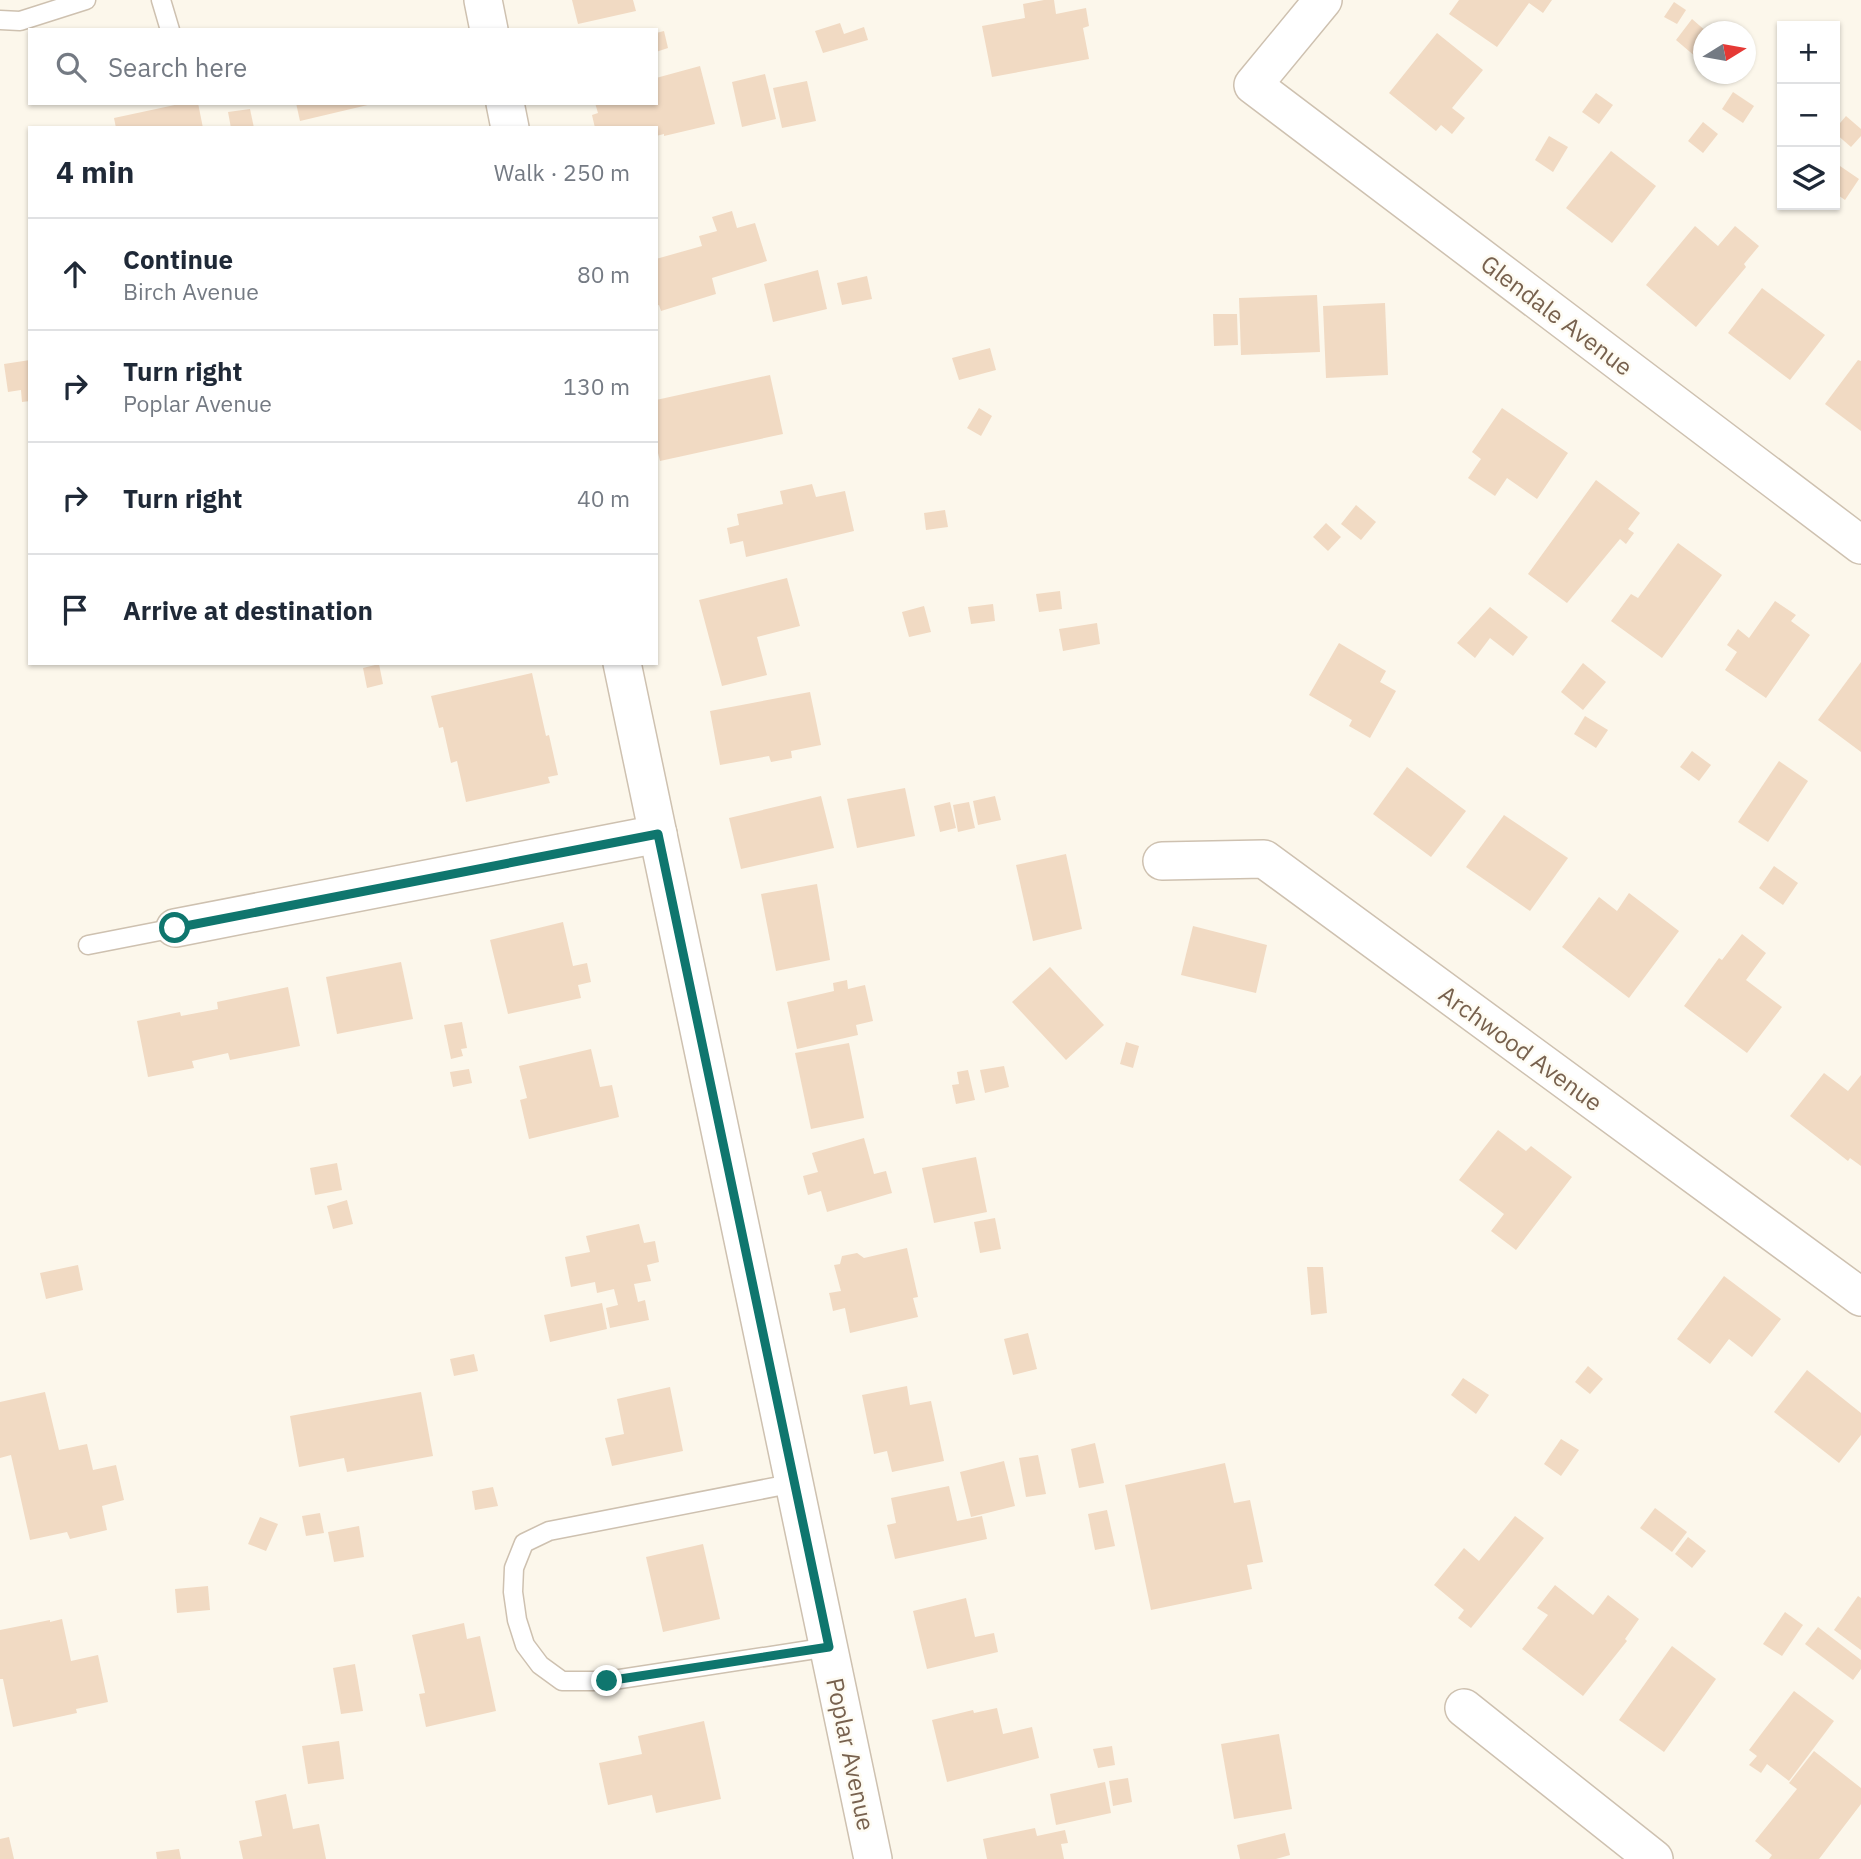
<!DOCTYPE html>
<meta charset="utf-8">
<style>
:root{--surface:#fff;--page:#f2f2f3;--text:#1f2937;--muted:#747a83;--line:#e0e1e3}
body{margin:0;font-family:"IBM Plex Sans",sans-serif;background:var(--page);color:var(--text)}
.controls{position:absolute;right:21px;top:21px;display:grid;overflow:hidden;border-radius:0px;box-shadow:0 2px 5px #0004}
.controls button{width:63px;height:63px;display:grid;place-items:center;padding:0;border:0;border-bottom:2px solid var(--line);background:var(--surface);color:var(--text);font:35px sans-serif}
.compass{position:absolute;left:1693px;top:21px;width:63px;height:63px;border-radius:50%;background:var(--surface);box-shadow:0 2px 5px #0004;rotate:79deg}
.stop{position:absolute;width:21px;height:21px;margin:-16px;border:5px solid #0f766e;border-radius:50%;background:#fff}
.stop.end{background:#0f766e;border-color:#fff;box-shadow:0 2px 7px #0008}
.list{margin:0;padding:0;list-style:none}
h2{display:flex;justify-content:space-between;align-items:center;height:91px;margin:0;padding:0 28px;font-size:30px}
h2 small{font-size:23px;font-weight:400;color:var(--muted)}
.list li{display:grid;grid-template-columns:46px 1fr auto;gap:21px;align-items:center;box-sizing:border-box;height:112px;padding:0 28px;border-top:2px solid var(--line)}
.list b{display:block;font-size:26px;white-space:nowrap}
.list p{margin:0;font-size:23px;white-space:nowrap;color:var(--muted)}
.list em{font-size:23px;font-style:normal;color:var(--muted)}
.icon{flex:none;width:38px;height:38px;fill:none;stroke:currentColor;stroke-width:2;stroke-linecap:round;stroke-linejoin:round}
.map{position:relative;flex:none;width:1861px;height:1859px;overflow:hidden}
.search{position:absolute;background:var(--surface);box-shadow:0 2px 5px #0004;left:28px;top:28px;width:630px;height:77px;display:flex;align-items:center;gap:18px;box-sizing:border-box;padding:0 24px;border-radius:0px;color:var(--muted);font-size:26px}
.panel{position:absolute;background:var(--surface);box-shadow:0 2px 5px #0004;left:28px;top:126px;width:630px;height:539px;border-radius:0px}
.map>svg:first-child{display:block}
.building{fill:#f1dac3}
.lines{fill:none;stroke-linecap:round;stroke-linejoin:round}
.lane-casing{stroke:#cec1b0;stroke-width:21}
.street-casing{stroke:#cec1b0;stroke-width:40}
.lane{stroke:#fff;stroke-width:18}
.street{stroke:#fff;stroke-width:37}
.route{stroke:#0f766e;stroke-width:9}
.labels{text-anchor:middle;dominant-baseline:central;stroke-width:5;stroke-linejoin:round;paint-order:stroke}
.street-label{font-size:24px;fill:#77614e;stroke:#fefbf2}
</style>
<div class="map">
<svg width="1861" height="1859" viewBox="0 0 1861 1859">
<rect width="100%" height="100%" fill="#fcf7eb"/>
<g class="building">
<path d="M572,0H633L636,11L578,24Z"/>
<path d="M1044,0H1054L1056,14L1086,8L1089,26L1083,28L1089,59L992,77L982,26L1025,18L1023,4Z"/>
<path d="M1459,0H1552L1543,13L1529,3L1497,47L1449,14Z"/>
<path d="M1674,2L1686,10L1677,24L1664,17Z"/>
<path d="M1692,19L1707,32H1703V63L1676,40Z"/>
<path d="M840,23L844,34L864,27L868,40L823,53L815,31Z"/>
<path d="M664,31L668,48L656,52V33Z"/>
<path d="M1437,33L1483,70L1452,108L1465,118L1452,134L1441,125L1436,131L1389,93Z"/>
<path d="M700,66L715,124L664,136V134L656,136V128H595L592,115L598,113L595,103H656V78Z"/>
<path d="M765,74L776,119L742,127L732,82Z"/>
<path d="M807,81L816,121L782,128L773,88Z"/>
<path d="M1733,92L1754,106L1743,123L1722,109Z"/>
<path d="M1596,93L1613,105L1599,124L1582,112Z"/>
<path d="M184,103H198L203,128H116L114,118Z"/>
<path d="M296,103H372V104L300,121Z"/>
<path d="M250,109L254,128H231L228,112Z"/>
<path d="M1846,116L1861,129V136L1851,147L1835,133V129Z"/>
<path d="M1703,122L1718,134L1703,153L1688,141Z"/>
<path d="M1549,136L1568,147L1553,172L1535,160Z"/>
<path d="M1611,151L1656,186L1612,243L1566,208Z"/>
<path d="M1840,166L1859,179L1845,200L1835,193V174Z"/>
<path d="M732,211L737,228L755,223L767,261L712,278L716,294L661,311L659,305L656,306V259L702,246L699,236L717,231L712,217Z"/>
<path d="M1695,226L1718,246L1735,226L1759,246L1744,264L1746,267L1696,327L1646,285Z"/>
<path d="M818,270L827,309L773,322L764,284Z"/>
<path d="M867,276L872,299L842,305L837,283Z"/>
<path d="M1762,288L1825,335L1790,380L1728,333Z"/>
<path d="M1317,295L1320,352L1241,355L1239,298Z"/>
<path d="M1385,303L1388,375L1326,378L1323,306Z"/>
<path d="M1213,314H1237L1238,345L1214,346Z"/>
<path d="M990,348L996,370L959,380L952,358Z"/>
<path d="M30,360V401L22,402L21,390L8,392L4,364Z"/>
<path d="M1858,360L1861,361V431L1825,404Z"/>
<path d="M770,375L783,434L660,461L656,445V400Z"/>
<path d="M979,408L992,416L981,436L967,428Z"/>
<path d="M1502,408L1568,453L1537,499L1507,478L1495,496L1468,478L1481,459L1472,452Z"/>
<path d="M1596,480L1640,513L1628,529L1634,533L1626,544L1620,539L1567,603L1528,574Z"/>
<path d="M812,484L816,497L845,491L854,531L746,557L743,541L730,544L727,528L739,525L737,514L783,504L780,491Z"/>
<path d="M1356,505L1376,522L1361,540L1341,524Z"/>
<path d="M945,510L948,527L926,530L924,513Z"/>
<path d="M1326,523L1341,537L1328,551L1313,537Z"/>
<path d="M1678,543L1722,575L1662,658L1611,621L1631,594L1638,598Z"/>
<path d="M787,578L800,626L757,637L767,675L722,686L699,600Z"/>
<path d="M1060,591L1062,609L1039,612L1036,594Z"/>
<path d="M1775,601L1796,615L1791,621L1810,635L1766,698L1725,670L1737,652L1727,645L1738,629L1749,638Z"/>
<path d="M993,604L995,621L971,624L968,607Z"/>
<path d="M924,606L931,632L909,637L902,612Z"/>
<path d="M1490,607L1528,637L1513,656L1490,638L1475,658L1457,643Z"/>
<path d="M1097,623L1100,644L1063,651L1059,629Z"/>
<path d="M1339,643L1386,671L1380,682L1396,691L1370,738L1349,726L1352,720L1309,695Z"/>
<path d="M1861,662V752L1818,720Z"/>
<path d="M1583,663L1606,682L1583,710L1561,692Z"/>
<path d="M379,664L383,684L367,688L363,668Z"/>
<path d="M532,673L546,736L549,735L558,775L548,777L550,783L466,802L457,761L451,763L443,727L439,728L431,696Z"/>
<path d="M810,692L821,745L791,751L792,758L771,762L769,756L720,765L710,711Z"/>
<path d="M1585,716L1608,730L1596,748L1574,734Z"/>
<path d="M1692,751L1711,765L1699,781L1680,767Z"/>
<path d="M1779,761L1808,781L1768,842L1738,822Z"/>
<path d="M1407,767L1466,811L1431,857L1373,814Z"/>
<path d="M905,788L915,836L857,848L847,799Z"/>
<path d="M821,796L834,848L741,869L729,818Z"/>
<path d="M995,796L1001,820L978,825L973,801Z"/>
<path d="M950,802L956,828L940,832L934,806Z"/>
<path d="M969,802L975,828L958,832L953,805Z"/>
<path d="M1504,815L1568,858L1530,911L1466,867Z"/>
<path d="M1066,854L1082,929L1033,941L1016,865Z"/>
<path d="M1774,866L1798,883L1783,905L1759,888Z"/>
<path d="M817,884L830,960L776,971L761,894Z"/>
<path d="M1629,893L1679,931L1629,998L1562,947L1599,897L1617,911Z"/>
<path d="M563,922L573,966L587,963L591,982L578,985L581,998L508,1014L490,940Z"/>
<path d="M1193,926L1267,945L1256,993L1181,975Z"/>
<path d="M1742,934L1766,953L1746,980L1782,1007L1747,1053L1684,1006L1719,958L1722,960Z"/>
<path d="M401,962L413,1019L337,1034L326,977Z"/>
<path d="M1050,967L1104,1025L1066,1060L1012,1002Z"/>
<path d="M847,980L848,989L865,985L873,1021L856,1025L858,1035L797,1049L787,1002L834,991L833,983Z"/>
<path d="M288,987L300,1046L230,1060L228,1053L192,1061L194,1068L148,1077L137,1021L180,1012L181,1016L218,1009L217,1002Z"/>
<path d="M462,1022L467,1048L461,1049L463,1056L451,1059L444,1025Z"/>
<path d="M1126,1042L1139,1046L1133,1068L1120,1064Z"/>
<path d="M849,1043L864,1118L811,1129L795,1053Z"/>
<path d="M591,1049L600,1087L612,1085L619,1117L529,1139L520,1100L527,1098L519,1066Z"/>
<path d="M1004,1066L1009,1087L985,1093L980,1070Z"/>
<path d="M469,1069L472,1083L453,1087L450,1072Z"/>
<path d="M968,1070L975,1100L956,1104L952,1085L959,1084L957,1072Z"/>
<path d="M1824,1073L1848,1091L1861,1075V1166L1850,1158L1848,1161L1790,1116Z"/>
<path d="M1498,1130L1526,1151L1531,1146L1572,1177L1516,1250L1491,1231L1504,1214L1459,1180Z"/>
<path d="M864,1138L874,1174L886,1171L892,1193L827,1212L821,1191L808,1195L804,1180L803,1176L818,1172L812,1153Z"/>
<path d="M976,1157L987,1212L934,1223L922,1168Z"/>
<path d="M337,1163L342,1190L315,1195L310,1168Z"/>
<path d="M347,1200L353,1224L333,1229L327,1206Z"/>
<path d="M995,1218L1001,1249L980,1253L974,1222Z"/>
<path d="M639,1224L644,1243L655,1241L659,1262L647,1265L651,1281L634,1284L638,1302L645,1300L649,1320L610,1328L606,1308L618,1305L614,1289L597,1293L595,1282L571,1287L565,1257L590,1252L586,1236Z"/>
<path d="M907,1248L918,1297L913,1298L918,1317L850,1333L845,1308L833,1311L830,1297L829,1293L841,1291L834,1265L840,1264L842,1256L857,1253L864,1258Z"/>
<path d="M78,1265L83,1290L46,1299L40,1273Z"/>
<path d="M1307,1267H1323L1327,1313L1311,1315Z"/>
<path d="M1724,1276L1781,1319L1752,1357L1729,1339L1710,1364L1677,1339Z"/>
<path d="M602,1303L607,1329L550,1342L544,1315Z"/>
<path d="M1028,1333L1037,1369L1013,1375L1004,1339Z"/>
<path d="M474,1354L478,1371L454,1376L450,1359Z"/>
<path d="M1588,1366L1603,1379L1590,1394L1575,1382Z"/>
<path d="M1807,1370L1861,1413V1435L1839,1463L1774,1412Z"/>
<path d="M1463,1378L1489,1395L1476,1414L1451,1395Z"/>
<path d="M907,1386L910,1405L931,1401L944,1461L892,1472L887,1451L874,1454L862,1395Z"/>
<path d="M670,1387L683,1451L612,1466L605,1438L624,1434L617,1399Z"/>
<path d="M45,1392L59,1450L87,1444L93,1470L116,1465L124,1500L102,1506L107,1530L70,1539L67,1532L30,1540L11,1455L0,1458V1402Z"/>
<path d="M421,1392L433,1456L347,1472L344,1458L299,1467L290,1416Z"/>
<path d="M1561,1439L1579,1450L1561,1476L1544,1464Z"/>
<path d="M1095,1443L1104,1483L1079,1488L1071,1449Z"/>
<path d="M1038,1455L1046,1494L1026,1497L1019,1458Z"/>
<path d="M1004,1461L1015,1506L971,1517L960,1472Z"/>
<path d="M1225,1463L1234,1503L1250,1500L1263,1562L1247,1565L1252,1589L1151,1610L1125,1485Z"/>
<path d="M949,1486L957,1521L982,1516L987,1539L895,1559L887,1525L896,1523L891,1498Z"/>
<path d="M493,1487L498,1506L475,1510L472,1491Z"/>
<path d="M1655,1508L1687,1532L1672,1552L1640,1528Z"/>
<path d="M1107,1510L1115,1546L1095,1550L1088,1514Z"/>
<path d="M320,1513L324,1533L306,1536L302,1516Z"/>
<path d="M1515,1516L1544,1538L1471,1628L1458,1618L1464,1610L1434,1585L1464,1548L1479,1561Z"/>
<path d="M260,1517L278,1524L266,1551L248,1544Z"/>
<path d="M359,1526L364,1557L334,1562L328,1532Z"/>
<path d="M1688,1537L1706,1551L1692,1568L1675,1554Z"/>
<path d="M703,1544L720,1619L663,1632L646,1557Z"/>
<path d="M1555,1585L1593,1615L1608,1595L1639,1619L1625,1639L1627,1641L1583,1696L1522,1649L1548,1615L1537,1608Z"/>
<path d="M208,1586L210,1610L177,1613L175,1589Z"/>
<path d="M1858,1596L1861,1598V1650L1834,1630Z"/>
<path d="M966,1598L975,1637L994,1633L998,1652L927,1669L913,1611Z"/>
<path d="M1785,1612L1803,1625L1782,1656L1763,1644Z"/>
<path d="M62,1619L71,1661L98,1655L108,1702L76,1709L77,1713L13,1727L3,1679H0V1630L50,1620V1622Z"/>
<path d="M464,1623L467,1639L480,1636L496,1711L426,1727L419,1694L425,1693L412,1635Z"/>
<path d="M1818,1627L1861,1660V1669L1853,1680L1805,1644Z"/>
<path d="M1672,1646L1716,1679L1664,1752L1619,1720Z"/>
<path d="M355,1664L363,1711L341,1714L333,1668Z"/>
<path d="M1794,1691L1834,1721L1789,1781L1767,1764L1761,1773L1749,1765L1757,1756L1749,1750Z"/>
<path d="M997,1708L1003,1734L1032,1727L1039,1758L947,1782L932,1720L973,1710L974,1713Z"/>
<path d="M704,1721L721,1799L656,1813L652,1795L608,1805L599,1763L642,1754L638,1736Z"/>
<path d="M1279,1734L1292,1809L1234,1819L1221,1744Z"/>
<path d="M339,1741L344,1779L308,1784L302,1746Z"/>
<path d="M1112,1746L1115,1765L1098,1768L1093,1749Z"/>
<path d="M1814,1751L1861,1788V1804L1819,1859H1769L1772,1855L1755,1841L1797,1789L1789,1783Z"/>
<path d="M1128,1778L1132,1802L1113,1806L1109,1781Z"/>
<path d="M1105,1782L1111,1813L1056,1825L1050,1794Z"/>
<path d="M286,1794L293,1829L319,1824L326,1859H243L239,1841L262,1836L255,1801Z"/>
<path d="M1035,1828L1037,1836L1065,1830L1068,1843L1061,1844L1064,1859H987L983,1839Z"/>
<path d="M1285,1833L1290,1855L1276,1859H1240L1237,1845Z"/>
<path d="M9,1837L14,1859H0V1839Z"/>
<path d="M179,1849L181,1859H157L156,1852Z"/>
</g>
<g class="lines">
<defs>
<g id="lane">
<path d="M161,0L170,30"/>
<path d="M0,20L20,21L86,0"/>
<path d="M88,945L175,928"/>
<path d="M795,1483L549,1531L524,1543L514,1568L513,1592L517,1620L525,1645L540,1665L562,1681H607L829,1647"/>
</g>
<g id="street">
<path d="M483,0L489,30"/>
<path d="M1323,0L1253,85L1861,545"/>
<path d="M505,103L510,128"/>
<path d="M622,663L873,1859"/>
<path d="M1162,861L1264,859L1861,1297"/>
<path d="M175,928L658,834"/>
<path d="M1464,1708L1654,1859"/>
</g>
</defs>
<use href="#lane" class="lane-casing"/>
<use href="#street" class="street-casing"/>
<use href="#lane" class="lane"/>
<use href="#street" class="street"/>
</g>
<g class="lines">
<path class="route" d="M175,928L658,834L829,1647L607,1681"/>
</g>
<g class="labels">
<g class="street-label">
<text transform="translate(1557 315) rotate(37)">Glendale Avenue</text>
<text transform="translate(1521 1048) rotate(36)">Archwood Avenue</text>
<text transform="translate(851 1754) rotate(78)">Poplar Avenue</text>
</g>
</g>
</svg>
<div class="controls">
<button>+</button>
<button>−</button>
<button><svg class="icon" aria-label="layers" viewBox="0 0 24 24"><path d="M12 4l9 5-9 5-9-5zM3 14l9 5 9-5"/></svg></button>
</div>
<svg class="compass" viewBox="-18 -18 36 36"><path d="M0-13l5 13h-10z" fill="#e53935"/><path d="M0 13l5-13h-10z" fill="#747a83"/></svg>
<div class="stop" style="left:175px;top:928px"></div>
<div class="stop end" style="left:607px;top:1681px"></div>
<div class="search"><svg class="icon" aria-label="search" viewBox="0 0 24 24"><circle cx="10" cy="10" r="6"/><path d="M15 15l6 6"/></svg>Search here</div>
<section class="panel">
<h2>4 min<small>Walk · 250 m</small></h2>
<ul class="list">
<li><svg class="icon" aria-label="ahead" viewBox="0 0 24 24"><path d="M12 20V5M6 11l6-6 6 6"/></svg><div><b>Continue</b><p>Birch Avenue</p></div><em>80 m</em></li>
<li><svg class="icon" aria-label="right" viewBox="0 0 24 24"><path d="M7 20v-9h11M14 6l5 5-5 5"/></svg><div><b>Turn right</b><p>Poplar Avenue</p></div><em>130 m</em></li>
<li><svg class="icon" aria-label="right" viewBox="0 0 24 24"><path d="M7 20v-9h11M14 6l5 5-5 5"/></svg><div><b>Turn right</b></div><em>40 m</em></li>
<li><svg class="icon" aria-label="arrive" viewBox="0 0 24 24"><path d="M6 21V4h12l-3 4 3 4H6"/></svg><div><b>Arrive at destination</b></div></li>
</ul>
</section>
</div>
